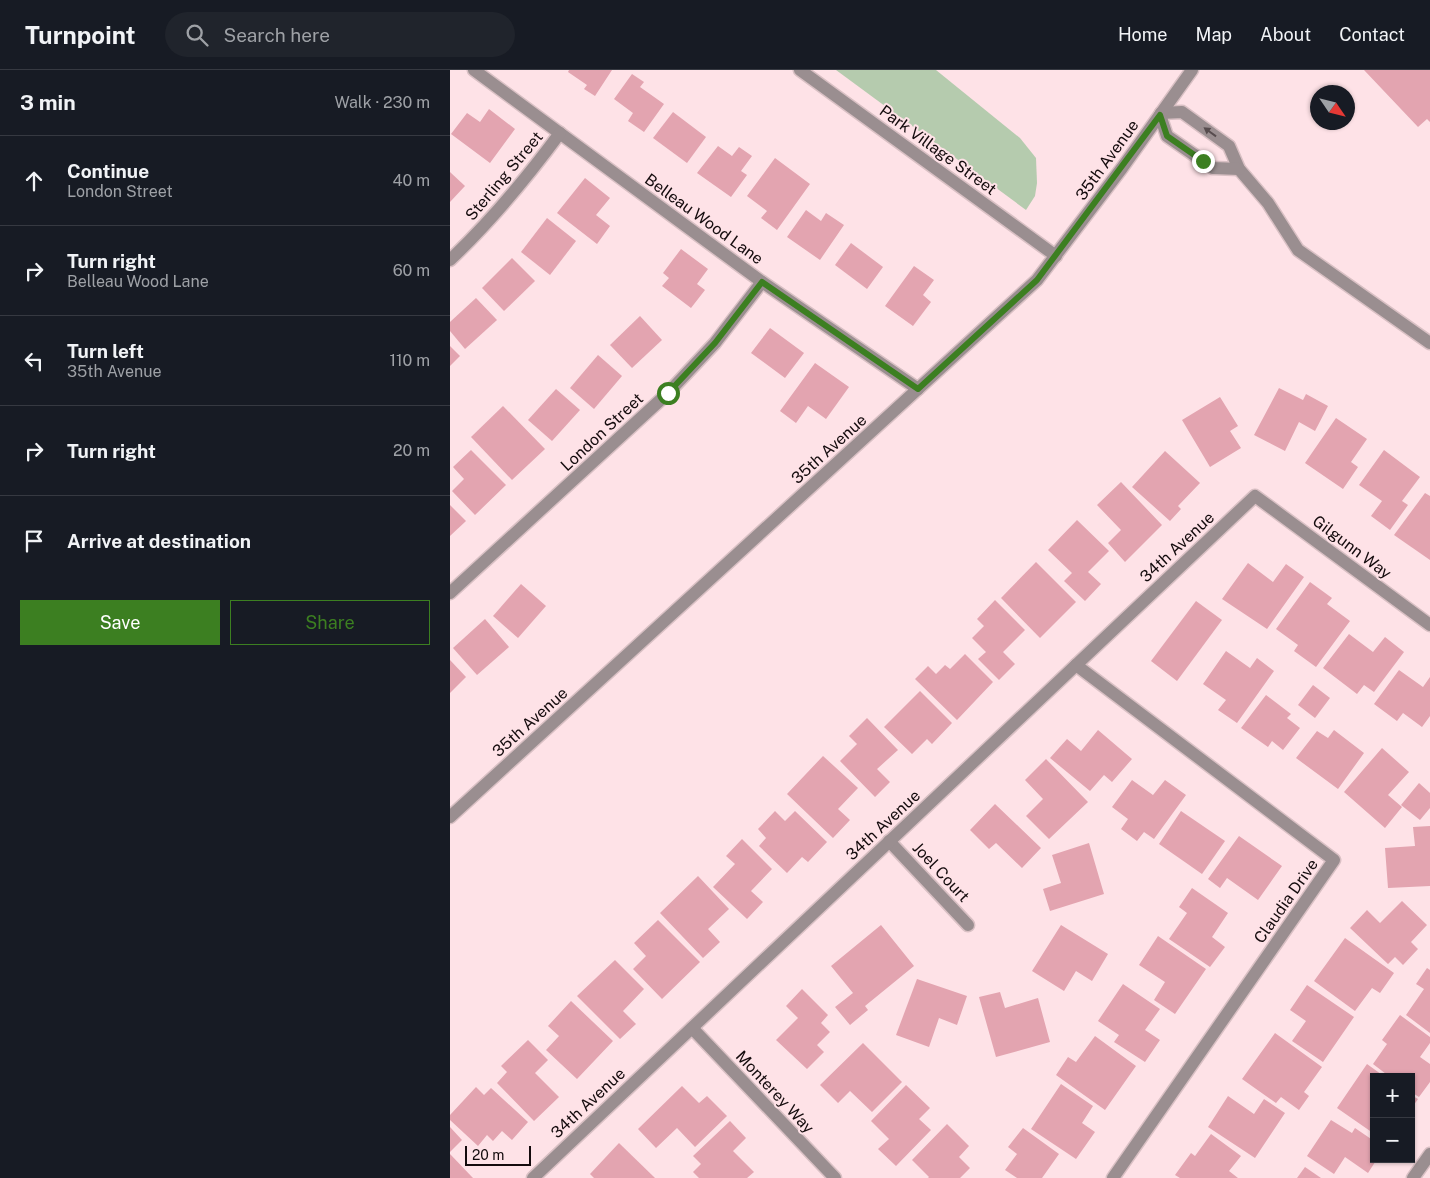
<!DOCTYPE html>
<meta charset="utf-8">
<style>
:root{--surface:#171b24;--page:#20242c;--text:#f1f3f6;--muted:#9ea1a6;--line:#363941;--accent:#3c7f21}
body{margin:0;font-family:"Public Sans",sans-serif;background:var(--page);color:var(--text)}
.controls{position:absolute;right:15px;bottom:15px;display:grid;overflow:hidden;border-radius:0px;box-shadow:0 1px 4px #0004}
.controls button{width:45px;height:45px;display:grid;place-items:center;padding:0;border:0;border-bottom:1px solid var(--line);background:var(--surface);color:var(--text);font:25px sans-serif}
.compass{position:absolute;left:860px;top:15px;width:45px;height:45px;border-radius:50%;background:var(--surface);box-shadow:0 1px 4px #0004;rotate:125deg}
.scale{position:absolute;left:15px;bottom:12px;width:66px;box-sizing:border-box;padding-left:5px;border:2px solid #140b0d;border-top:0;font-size:14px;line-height:18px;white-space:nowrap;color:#140b0d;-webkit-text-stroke:4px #fee2e7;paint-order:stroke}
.stop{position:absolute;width:15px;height:15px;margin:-11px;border:4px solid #3c7f21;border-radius:50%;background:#fff}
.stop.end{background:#3c7f21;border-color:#fff;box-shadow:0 1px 5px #0008}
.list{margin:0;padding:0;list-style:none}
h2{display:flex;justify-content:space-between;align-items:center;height:65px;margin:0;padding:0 20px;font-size:21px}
h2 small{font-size:16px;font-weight:400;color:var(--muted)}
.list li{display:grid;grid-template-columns:32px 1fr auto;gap:15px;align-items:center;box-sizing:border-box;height:90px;padding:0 20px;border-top:1px solid var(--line)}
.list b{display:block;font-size:19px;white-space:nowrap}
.list p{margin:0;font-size:16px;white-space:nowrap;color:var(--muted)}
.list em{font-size:16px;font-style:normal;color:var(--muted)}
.actions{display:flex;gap:10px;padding:15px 20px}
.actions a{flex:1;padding:11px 0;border:1px solid var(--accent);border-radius:0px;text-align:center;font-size:18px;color:var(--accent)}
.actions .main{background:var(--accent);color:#fff}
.icon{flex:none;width:28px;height:28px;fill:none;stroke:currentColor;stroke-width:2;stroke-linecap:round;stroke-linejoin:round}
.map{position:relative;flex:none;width:980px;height:1108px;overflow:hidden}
header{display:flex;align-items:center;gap:30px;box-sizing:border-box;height:70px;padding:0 25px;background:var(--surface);border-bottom:1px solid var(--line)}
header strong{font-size:24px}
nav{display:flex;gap:28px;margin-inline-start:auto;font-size:18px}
.search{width:350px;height:45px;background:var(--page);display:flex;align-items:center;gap:12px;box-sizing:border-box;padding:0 18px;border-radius:28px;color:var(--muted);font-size:19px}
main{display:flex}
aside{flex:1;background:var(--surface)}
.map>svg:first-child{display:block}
.green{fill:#b5cbae}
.building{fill:#e3a4b0}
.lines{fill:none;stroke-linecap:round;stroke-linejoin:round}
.minor-casing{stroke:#d9c0c4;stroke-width:15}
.minor{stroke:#9a8e90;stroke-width:12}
.oneway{fill:#574c4e}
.route{stroke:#3c7f21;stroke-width:6}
.labels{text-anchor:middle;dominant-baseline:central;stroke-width:4;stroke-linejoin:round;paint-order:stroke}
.street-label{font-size:16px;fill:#140b0d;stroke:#fee2e7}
</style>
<header>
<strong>Turnpoint</strong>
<div class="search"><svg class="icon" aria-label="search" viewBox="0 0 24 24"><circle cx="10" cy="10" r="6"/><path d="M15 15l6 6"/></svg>Search here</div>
<nav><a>Home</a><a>Map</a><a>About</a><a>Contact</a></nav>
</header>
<main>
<aside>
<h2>3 min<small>Walk · 230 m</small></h2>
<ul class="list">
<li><svg class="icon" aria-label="ahead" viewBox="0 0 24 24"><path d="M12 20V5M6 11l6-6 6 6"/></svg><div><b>Continue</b><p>London Street</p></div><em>40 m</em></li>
<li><svg class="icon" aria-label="right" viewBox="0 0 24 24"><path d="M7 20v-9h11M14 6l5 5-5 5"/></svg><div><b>Turn right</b><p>Belleau Wood Lane</p></div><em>60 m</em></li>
<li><svg class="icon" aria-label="left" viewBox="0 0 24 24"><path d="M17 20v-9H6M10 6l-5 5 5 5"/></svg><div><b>Turn left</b><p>35th Avenue</p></div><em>110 m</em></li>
<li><svg class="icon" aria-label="right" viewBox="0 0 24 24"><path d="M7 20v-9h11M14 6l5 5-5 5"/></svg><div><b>Turn right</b></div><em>20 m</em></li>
<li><svg class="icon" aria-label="arrive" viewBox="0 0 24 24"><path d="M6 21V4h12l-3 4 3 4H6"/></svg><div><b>Arrive at destination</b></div></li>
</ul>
<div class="actions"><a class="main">Save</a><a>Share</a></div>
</aside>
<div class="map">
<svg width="980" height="1108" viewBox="0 0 980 1108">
<rect width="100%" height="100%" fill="#fee2e7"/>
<path class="green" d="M386,0H486L570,68L586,88L587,113L585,126L576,140Z"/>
<g class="building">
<path d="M119,0H162L145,26L134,19L137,15L118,2Z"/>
<path d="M914,0H980V52L977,49L968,57Z"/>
<path d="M182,4L194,12L190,17L214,34L194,62L178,51L183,43L164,29Z"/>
<path d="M39,39L65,59L40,93L1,64L17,43L30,52Z"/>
<path d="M223,42L256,67L237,93L203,68Z"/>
<path d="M268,76L282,86L289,77L302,86L291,101L297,105L281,127L247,103Z"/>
<path d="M325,88L360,114L327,160L311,148L317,141L297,126Z"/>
<path d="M0,102L15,116L0,132Z"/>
<path d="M135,108L160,128L146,145L160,156L147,174L107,143Z"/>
<path d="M356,140L371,151L376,143L394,155L370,190L337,167Z"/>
<path d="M97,148L126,171L100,205L71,182Z"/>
<path d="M401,173L433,197L417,219L385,195Z"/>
<path d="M231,179L258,199L247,214L255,220L241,238L212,216L219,208L213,203Z"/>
<path d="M62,188L85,211L54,241L32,218Z"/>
<path d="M464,196L484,210L473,225L481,232L463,256L435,236Z"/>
<path d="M26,228L47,250L15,279L0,261V252Z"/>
<path d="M190,246L212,270L182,298L160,275Z"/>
<path d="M320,258L354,283L335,308L301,283Z"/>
<path d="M0,276L10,286L0,296Z"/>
<path d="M148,285L172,306L144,339L120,318Z"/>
<path d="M365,293L399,317L376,349L358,336L346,353L330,341Z"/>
<path d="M829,318L853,330L856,324L878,336L865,361L849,352L835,381L804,365Z"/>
<path d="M106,319L130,340L102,371L78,350Z"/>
<path d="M770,327L788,356L780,361L791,378L760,397L732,350Z"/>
<path d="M53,336L95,379L62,410L21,367Z"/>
<path d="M886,348L917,369L901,392L908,397L893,419L855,393Z"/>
<path d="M21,380L56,415L25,445L2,421L14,409L3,397Z"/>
<path d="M934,380L970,407L952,431L958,435L940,460L921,446L932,431L909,415Z"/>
<path d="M715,381L750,413L728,436L731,439L720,451L682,417Z"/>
<path d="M671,412L712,455L675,492L658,473L671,460L647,435Z"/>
<path d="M975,423L980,426V490L944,465Z"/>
<path d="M0,435L16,451L0,466Z"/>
<path d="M627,450L659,481L638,502L651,514L635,531L614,511L622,503L598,480Z"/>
<path d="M586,492L626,532L590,568L551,528Z"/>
<path d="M798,493L823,512L836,494L854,507L817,559L772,529Z"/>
<path d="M860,512L882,528L877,534L900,551L866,597L844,581L848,575L826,559Z"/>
<path d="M71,514L96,536L68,568L43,546Z"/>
<path d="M545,530L575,560L553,582L565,594L549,610L528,589L536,582L522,568L534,556L527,549Z"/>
<path d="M746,531L772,550L727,611L701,591Z"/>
<path d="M35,549L59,577L27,605L3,578Z"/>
<path d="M899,564L923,582L935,567L954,582L924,622L914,615L907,624L873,598Z"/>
<path d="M776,581L800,598L807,588L824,601L787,653L768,640L776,630L753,614Z"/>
<path d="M515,584L543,612L507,650L465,609L478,596L486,604L495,595L500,599Z"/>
<path d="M0,590L16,607L0,623Z"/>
<path d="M949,600L973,617L980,607V646L972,657L953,643L947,651L924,634Z"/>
<path d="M863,615L880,628L865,648L848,635Z"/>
<path d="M470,621L502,653L482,674L477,669L462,684L434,657Z"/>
<path d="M816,625L841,644L837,648L850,658L833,680L822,671L818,677L791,658Z"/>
<path d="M417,648L448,680L427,699L440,712L425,727L390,691L407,674L399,666Z"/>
<path d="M648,660L682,689L662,712L654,705L640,721L600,688L617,669L631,681Z"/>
<path d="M884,660L914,683L888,719L846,688L867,661L878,668Z"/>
<path d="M932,678L959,702L938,725L952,737L935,758L894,722Z"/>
<path d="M373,686L408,718L388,739L400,750L383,768L337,724Z"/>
<path d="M596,689L638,732L599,769L576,746L593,729L575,710Z"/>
<path d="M682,710L703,725L715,710L736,725L704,769L694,762L687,771L671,759L678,749L662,737Z"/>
<path d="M969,713L980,723V738L970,750L951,735Z"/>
<path d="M545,734L591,778L572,798L546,773L539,779L520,760Z"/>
<path d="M325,741L335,751L345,741L377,772L358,792L352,787L337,803L309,776L316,768L308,759Z"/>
<path d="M731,741L775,771L752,804L709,774Z"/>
<path d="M980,756V816L938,818L935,778L965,776L963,757Z"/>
<path d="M789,766L832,796L808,830L777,808L770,818L758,809Z"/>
<path d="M292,769L322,799L301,821L313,832L297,849L263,817L285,794L276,786Z"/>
<path d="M639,773L654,824L600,841L593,819L611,813L602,785Z"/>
<path d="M248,806L279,839L258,859L270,872L253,888L210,843Z"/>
<path d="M742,818L778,843L762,867L775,877L760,897L719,869L737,843L729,837Z"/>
<path d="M952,831L977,855L961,872L968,879L953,895L945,887L938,894L900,858L917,840L930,853Z"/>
<path d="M208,850L250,892L212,929L183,899L196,886L184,873Z"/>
<path d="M431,855L464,896L415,936L418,940L400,955L385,937L403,923L381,896Z"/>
<path d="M611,855L658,884L642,911L626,901L614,921L582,901Z"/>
<path d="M708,866L756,899L725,944L704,930L715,912L689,895Z"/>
<path d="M895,868L944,903L930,923L922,918L905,941L864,911Z"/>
<path d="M165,890L194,919L173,941L186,954L170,969L127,926Z"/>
<path d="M977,898L980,900V963L956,945L974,919L966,914Z"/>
<path d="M467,909L517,926L507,955L489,948L479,977L446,965Z"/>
<path d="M673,914L710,939L695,960L710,970L695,992L664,972L669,965L648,951Z"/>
<path d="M857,915L904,947L873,992L842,971L856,951L840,940Z"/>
<path d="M352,919L378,945L371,953L380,962L367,975L374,982L357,999L326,970L348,948L336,936Z"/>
<path d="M550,922L555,938L588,928L600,972L546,987L529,927Z"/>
<path d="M121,931L163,971L127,1009L96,980L109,966L98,956Z"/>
<path d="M950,945L980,967V973L970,987L980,994V1012L969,1027L961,1022V1007H940L923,994L937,974L932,970Z"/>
<path d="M825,963L872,997L854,1022L859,1026L849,1040L831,1027L826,1033L792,1009Z"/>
<path d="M645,966L686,996L655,1040L606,1005L618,987L626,992Z"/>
<path d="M78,970L98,990L85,1003L109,1027L84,1051L47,1013L57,1002L51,996Z"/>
<path d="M413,973L452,1012L422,1042L400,1021L388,1033L370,1015Z"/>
<path d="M917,994L935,1007H924L923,1063L887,1038Z"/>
<path d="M611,1014L643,1036L632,1053L645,1062L626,1089L581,1059Z"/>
<path d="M456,1015L480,1038L469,1049L481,1060L446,1096L428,1079L439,1069L421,1051Z"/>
<path d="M232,1016L249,1033L257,1026L277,1046L245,1077L227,1058L206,1078L188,1059Z"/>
<path d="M26,1017L34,1025L41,1018L78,1052L62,1070L52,1061L43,1071L37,1065L28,1076L0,1050V1045Z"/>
<path d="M961,1025L968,1029L961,1039Z"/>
<path d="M778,1026L804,1044L814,1029L835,1043L805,1088L758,1057Z"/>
<path d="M881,1050L902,1063L905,1058L924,1071V1089H927L918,1103L895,1087L884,1104L857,1086Z"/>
<path d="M280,1051L296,1068L283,1081L304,1102L297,1108H249L243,1102L251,1094L243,1086Z"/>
<path d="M497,1054L519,1076L509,1087L520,1098L510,1108H478L479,1107L462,1090Z"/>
<path d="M0,1057L12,1070L0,1082Z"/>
<path d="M573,1058L609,1084L592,1108H567L555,1100L567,1084L558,1077Z"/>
<path d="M761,1064L791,1086L779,1101L788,1108H730L725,1105L741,1083L745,1086Z"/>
<path d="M169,1073L205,1108H144L140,1104Z"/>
<path d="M0,1084L23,1108H0Z"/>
<path d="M855,1097L871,1108H847Z"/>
</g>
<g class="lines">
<defs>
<g id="minor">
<path d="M24,0L312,212L468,319"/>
<path d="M350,0L606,186"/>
<path d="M711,43L732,42L779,76L789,99L818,133L848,180L980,273"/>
<path d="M710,45L717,66L763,98L789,99"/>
<path d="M0,190C41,151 76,109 110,63"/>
<path d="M0,523L218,323L265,273L312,212"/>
<path d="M626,595L884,790L663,1108"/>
<path d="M0,747L587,210L672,98L742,0"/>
<path d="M439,771L518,855"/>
<path d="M242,958L385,1108"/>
<path d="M83,1108L805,426L980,555"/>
<path d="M963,1108L980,1084"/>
</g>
</defs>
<use href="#minor" class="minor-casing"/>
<use href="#minor" class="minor"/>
</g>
<defs><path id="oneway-solid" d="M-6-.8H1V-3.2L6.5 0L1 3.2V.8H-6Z" transform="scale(1.25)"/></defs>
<use class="oneway" href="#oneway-solid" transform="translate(760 62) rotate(-144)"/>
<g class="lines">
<path class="route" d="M218,323L265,273L312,212L468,319L587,210L710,45L717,66L753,91"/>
</g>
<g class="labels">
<g class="street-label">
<text transform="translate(488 80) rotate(36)">Park Village Street</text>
<text transform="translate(657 90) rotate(-54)">35th Avenue</text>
<text transform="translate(54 106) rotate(-50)">Sterling Street</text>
<text transform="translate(254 149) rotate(36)">Belleau Wood Lane</text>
<text transform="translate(152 362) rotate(-43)">London Street</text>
<text transform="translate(379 379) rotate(-42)">35th Avenue</text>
<text transform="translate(727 477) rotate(-43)">34th Avenue</text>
<text transform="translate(902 477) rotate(37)">Gilgunn Way</text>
<text transform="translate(80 652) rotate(-42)">35th Avenue</text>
<text transform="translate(433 755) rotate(-43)">34th Avenue</text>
<text transform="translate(491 802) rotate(47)">Joel Court</text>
<text transform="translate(836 831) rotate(-55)">Claudia Drive</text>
<text transform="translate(325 1022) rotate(47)">Monterey Way</text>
<text transform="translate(138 1033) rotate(-43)">34th Avenue</text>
</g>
</g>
</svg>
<div class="controls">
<button>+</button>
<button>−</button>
</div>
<svg class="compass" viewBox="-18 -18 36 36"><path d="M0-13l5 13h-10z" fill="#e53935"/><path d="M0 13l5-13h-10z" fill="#9ea1a6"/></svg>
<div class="scale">20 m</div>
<div class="stop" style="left:218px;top:323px"></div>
<div class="stop end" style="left:753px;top:91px"></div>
</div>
</main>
